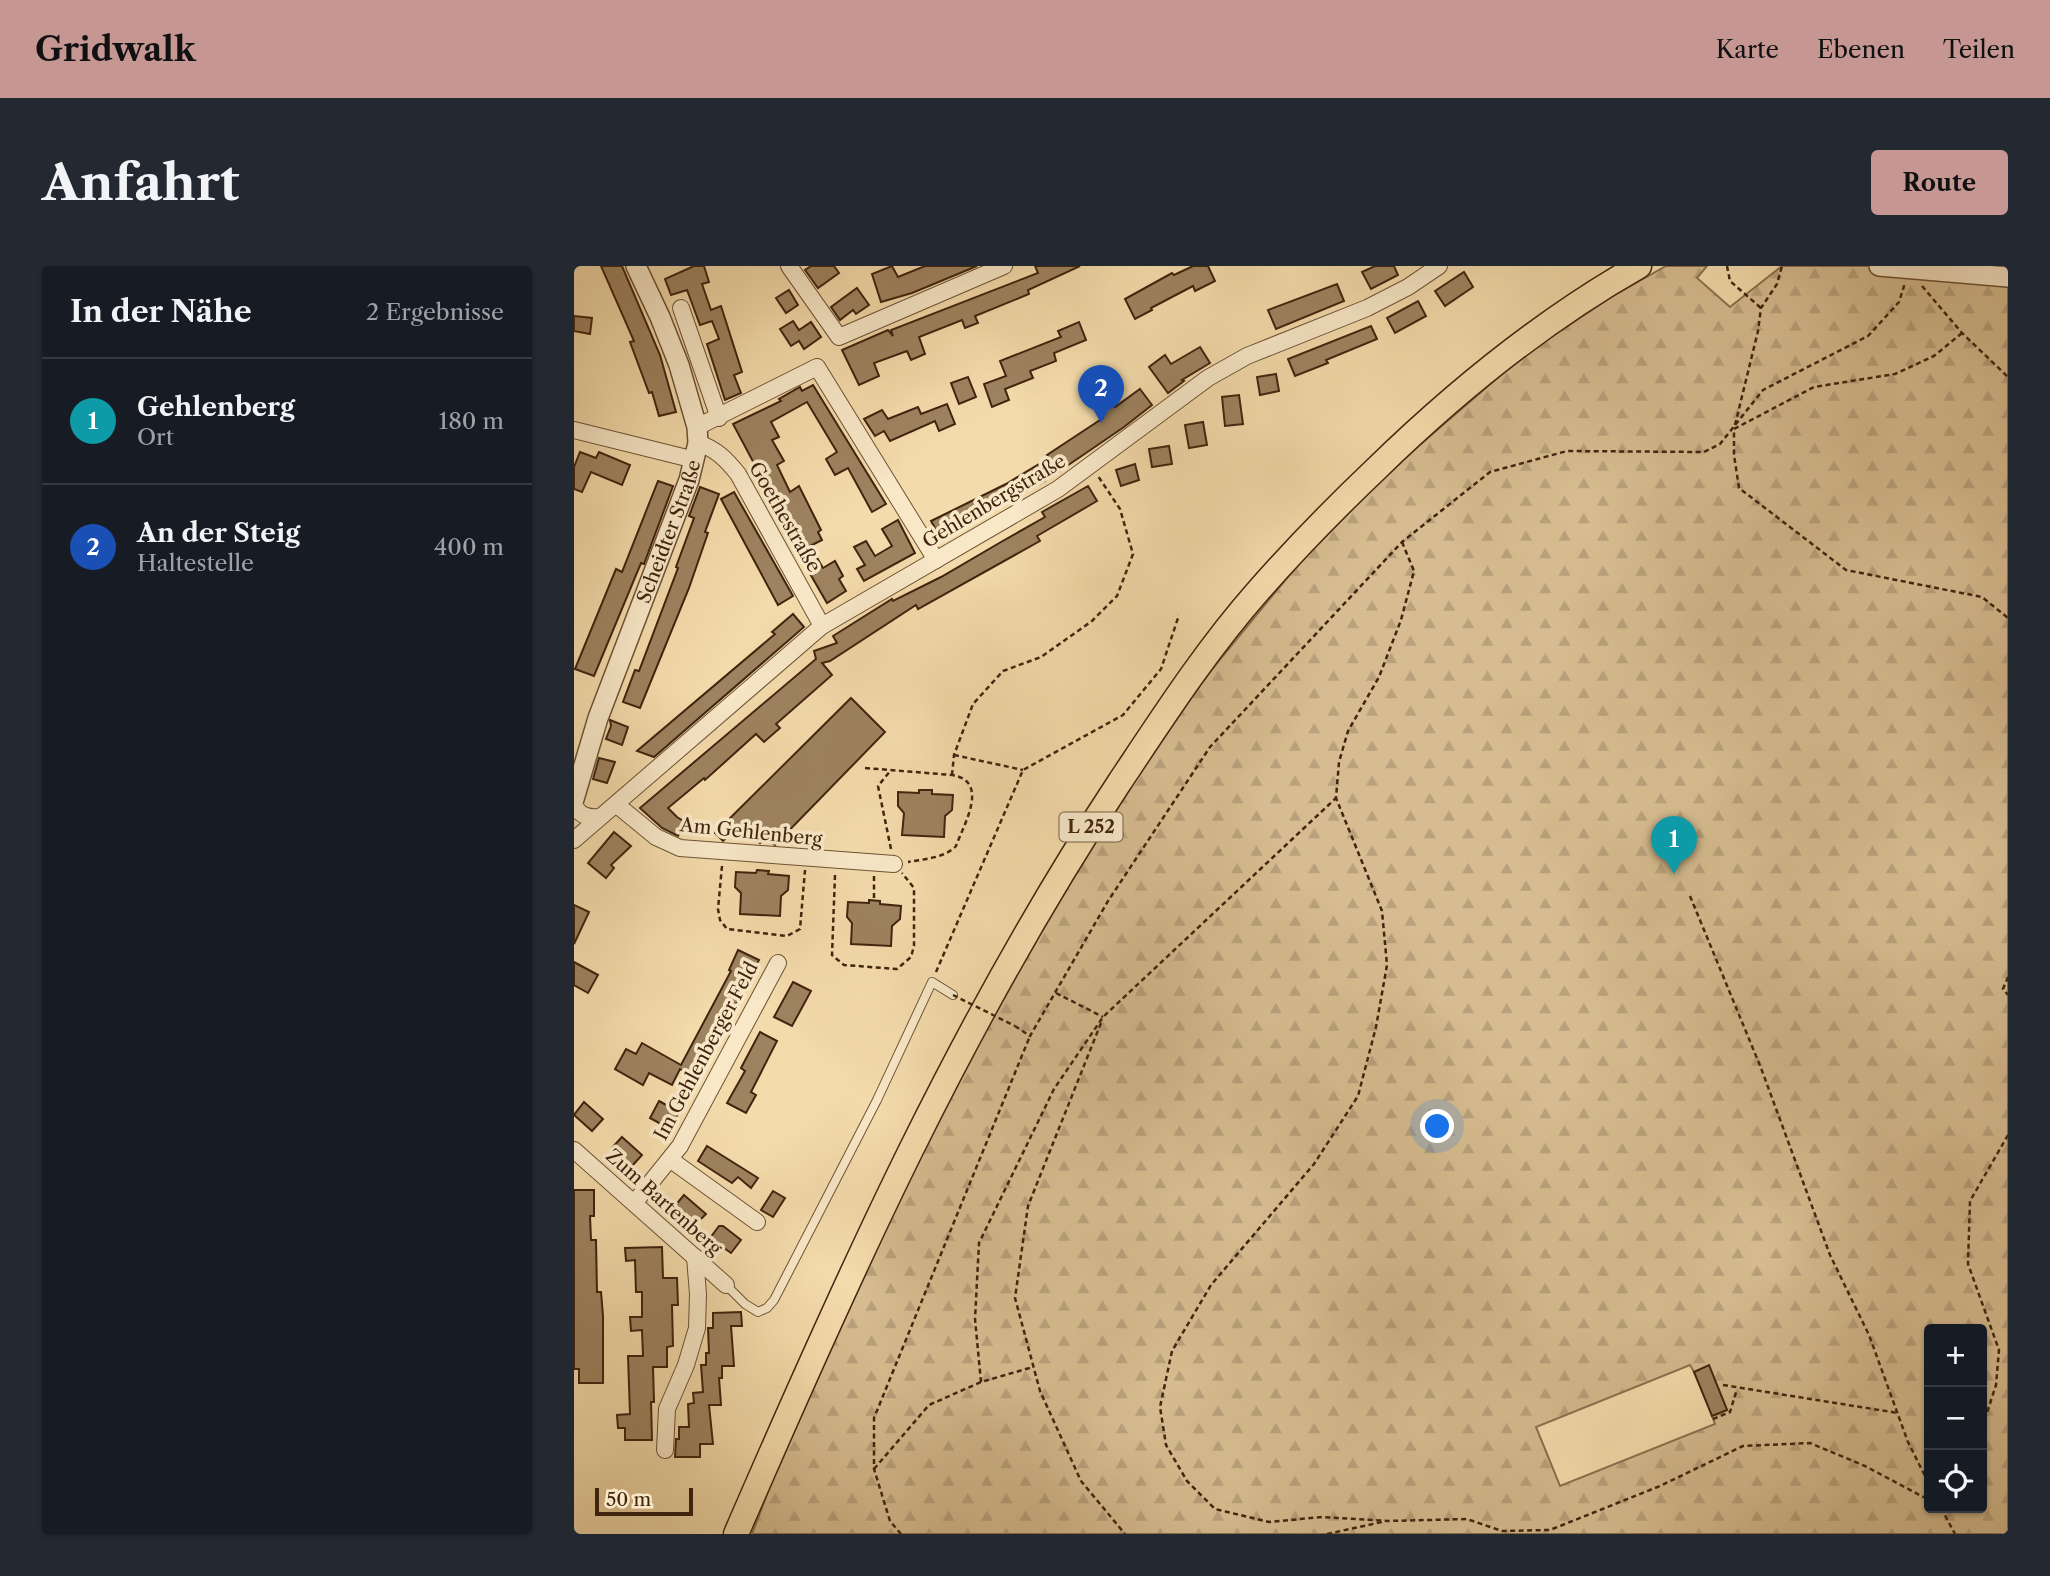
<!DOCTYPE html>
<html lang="de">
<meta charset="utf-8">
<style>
:root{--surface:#171b24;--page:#242831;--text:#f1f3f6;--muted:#9ea1a6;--line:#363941;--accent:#c59692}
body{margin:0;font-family:"Libre Caslon Text",serif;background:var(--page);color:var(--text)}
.controls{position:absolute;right:21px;bottom:21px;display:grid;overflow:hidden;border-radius:7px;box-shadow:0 2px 5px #0004}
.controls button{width:63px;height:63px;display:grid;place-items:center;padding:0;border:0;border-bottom:2px solid var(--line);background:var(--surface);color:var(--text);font:35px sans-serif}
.scale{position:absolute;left:21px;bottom:18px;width:98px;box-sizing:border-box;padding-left:7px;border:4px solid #41240e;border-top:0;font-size:19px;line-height:24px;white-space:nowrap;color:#41240e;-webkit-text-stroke:5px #f8e8c8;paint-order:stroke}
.you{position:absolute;left:864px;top:861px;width:24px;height:24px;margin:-18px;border:5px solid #fff;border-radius:50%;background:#1a73e8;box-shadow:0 0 0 10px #1a73e833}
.badge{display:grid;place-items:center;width:46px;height:46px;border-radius:50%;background:var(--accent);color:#fff;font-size:23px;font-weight:700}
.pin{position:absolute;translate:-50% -58px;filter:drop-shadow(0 2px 4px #0008)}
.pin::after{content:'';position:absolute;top:37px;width:24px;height:21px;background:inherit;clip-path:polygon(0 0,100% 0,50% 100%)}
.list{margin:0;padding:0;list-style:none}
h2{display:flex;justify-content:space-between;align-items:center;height:91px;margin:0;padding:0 28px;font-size:30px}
h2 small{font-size:23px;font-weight:400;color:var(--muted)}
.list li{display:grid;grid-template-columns:46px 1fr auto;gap:21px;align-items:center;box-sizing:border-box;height:126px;padding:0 28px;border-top:2px solid var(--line)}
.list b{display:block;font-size:26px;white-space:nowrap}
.list p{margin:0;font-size:23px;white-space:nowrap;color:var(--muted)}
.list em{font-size:23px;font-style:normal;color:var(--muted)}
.icon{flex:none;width:38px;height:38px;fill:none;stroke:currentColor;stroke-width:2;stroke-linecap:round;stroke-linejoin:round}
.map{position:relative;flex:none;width:1434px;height:1268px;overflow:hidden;border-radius:7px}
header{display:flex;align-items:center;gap:42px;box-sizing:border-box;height:98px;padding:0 35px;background:var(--accent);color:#111}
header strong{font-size:33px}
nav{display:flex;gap:38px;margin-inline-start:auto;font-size:24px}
.intro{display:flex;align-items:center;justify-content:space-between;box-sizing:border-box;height:168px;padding:0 42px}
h1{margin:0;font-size:49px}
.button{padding:18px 32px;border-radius:7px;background:var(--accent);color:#111;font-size:24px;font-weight:700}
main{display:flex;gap:42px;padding:0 42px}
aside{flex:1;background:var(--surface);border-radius:7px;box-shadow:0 2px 5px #0004}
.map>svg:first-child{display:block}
.forest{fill:url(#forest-firs);stroke:#8c704f;stroke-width:2;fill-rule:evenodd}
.building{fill:#9e8360;stroke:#41240e;stroke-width:2}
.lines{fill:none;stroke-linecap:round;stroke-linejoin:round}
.service-casing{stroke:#6e5235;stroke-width:10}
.minor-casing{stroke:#6e5235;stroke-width:18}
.tertiary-casing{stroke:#6e5235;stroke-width:22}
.trunk-casing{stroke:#41240e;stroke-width:27}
.path{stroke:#41240e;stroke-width:2.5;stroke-dasharray:5 3.5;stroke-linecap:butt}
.service{stroke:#f8e8c8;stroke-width:8}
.minor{stroke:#f8e8c8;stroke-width:16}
.tertiary{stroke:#f8e8c8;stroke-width:19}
.trunk{stroke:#f4dbab;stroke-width:24}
.path-bridge{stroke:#41240e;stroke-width:2.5;stroke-dasharray:5 3.5;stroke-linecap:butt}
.labels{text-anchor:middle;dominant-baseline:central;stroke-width:7;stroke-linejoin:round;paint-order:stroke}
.shield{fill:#f8e8c8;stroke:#785f46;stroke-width:2}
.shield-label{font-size:18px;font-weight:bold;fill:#41240e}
.street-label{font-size:19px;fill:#41240e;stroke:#f8e8c8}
</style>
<header>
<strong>Gridwalk</strong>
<nav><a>Karte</a><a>Ebenen</a><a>Teilen</a></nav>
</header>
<div class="intro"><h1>Anfahrt</h1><a class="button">Route</a></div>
<main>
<aside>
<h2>In der Nähe<small>2 Ergebnisse</small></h2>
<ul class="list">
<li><span class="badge" style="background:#0f9aa8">1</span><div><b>Gehlenberg</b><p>Ort</p></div><em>180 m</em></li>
<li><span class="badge" style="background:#1a4fb4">2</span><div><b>An der Steig</b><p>Haltestelle</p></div><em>400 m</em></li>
</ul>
</aside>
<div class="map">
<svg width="1434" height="1268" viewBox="0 0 1434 1268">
<defs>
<pattern id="forest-firs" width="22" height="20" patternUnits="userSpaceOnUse" patternTransform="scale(1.75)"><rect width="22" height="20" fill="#d6bc90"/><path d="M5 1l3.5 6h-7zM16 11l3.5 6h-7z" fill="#b9a17b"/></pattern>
</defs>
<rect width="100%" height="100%" fill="#f4dbab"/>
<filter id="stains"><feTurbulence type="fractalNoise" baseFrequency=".00286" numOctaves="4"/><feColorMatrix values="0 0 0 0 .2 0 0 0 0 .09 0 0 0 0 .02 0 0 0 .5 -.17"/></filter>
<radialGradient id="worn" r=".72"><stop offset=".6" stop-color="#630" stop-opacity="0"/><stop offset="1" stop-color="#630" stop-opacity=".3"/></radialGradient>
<path class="forest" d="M1092,0H1133L1123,12L1156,41L1208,0H1434V1268H178L201,1207L307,964L378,819L525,564L585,475L639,402L727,295L812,208L950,89L1039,30ZM1355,1063H1408V1242H1355ZM1116,1099L1120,1106L1135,1100L1153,1144L1138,1150L1141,1158L986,1220L962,1161Z"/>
<g class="building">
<path d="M27,0H48L86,89L102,146L85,150L78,126L75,127L56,76L60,75Z"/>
<path d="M120,0H130L135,16L128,18L137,44L147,40L168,106L160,109L167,127L151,134L133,78L145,73L138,55L126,59L113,24L97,29L91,13Z"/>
<path d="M237,0H260L265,7L244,22L231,4Z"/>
<path d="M318,0L324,11L351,0H403L338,27L307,36L298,8Z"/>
<path d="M461,0H506L454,24L455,28L401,50L404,57L391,62L388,54L345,71L351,88L337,94L333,85L300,97L305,110L285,119L268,84L314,64L319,70L317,64L464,7Z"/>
<path d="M619,0H634L641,15L621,25L619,20L577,42L578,44L561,53L551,33L598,7L600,9Z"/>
<path d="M801,0H820L824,9L797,23L788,6Z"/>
<path d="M890,6L899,21L871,40L861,25Z"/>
<path d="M763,18L770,35L702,63L694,44Z"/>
<path d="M283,22L295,39L282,48L279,44L266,54L257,41Z"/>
<path d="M215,24L224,39L212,47L202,32Z"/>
<path d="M844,35L852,50L821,67L813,52Z"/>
<path d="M0,50L18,52L16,68L0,65Z"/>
<path d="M219,55L225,64L237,56L247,71L230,83L225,75L217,80L206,63Z"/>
<path d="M505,56L512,74L480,87L482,95L456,105L459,112L431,123L435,134L418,141L410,118L432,110L426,95L487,71L484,65Z"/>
<path d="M797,60L803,73L752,94L754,97L721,110L714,93Z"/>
<path d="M626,81L636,97L608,114L610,115L594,127L575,101L591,89L597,98Z"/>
<path d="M702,108L705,125L686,129L683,111Z"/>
<path d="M394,111L402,131L385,138L377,117Z"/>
<path d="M239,119L312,238L298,246L274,202L261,209L252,193L263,186L233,136L197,156L205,171L198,174L210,195L203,199L216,226L225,220L247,264L244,266L248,274L236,280L249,302L261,295L269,310L265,313L272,325L253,337L224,287L227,285L200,235L204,233L194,214L190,216L159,158L207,135L205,133L226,121L228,125Z"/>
<path d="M566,123L578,139L550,161L471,215L366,271L357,255L432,218L475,192L473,189L529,152L523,143L536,134L541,141Z"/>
<path d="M665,129L669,158L651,160L648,131Z"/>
<path d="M373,138L381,158L365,165L361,155L316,175L310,165L301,170L290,153L308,144L314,153L344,141L347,148Z"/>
<path d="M629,156L633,179L615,182L611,159Z"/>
<path d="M595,180L598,198L578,201L575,183Z"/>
<path d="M6,186L22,192L25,186L56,199L48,219L17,206L8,226L0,223V201Z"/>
<path d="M561,198L565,214L547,220L542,204Z"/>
<path d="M84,215L99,220L70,298L67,297L20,410L1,403L42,303L48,306Z"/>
<path d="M514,220L523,235L463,270L466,275L344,343L342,339L256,395L248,397L258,409L202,458L206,462L190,476L182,468L131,514L130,512L94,542L103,551L111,556L104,570L88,562L66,542L242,393L240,385L263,377L259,370L318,333L319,335L367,311L427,276L471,251L468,246Z"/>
<path d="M126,221L145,228L131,266L134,267L115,322L66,442L49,436L61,404L65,405L104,302L102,301L120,252L115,250Z"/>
<path d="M160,226L219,330L204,339L147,233Z"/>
<path d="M324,254L341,287L290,315L283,303L291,299L280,281L292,275L301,290L318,280L308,263Z"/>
<path d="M219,348L230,361L80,491L63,485L201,368L198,366Z"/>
<path d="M277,432L311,466L201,579L191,572L186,577L167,559L149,575L141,567Z"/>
<path d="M36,454L54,461L48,479L32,473L37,460Z"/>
<path d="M25,492L41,496L33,517L19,513Z"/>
<path d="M345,524H358V528L379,529L378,544L371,550L370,571L328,569L330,547L324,540V526L345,527Z"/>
<path d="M40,566L57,580L37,599L40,602L32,612L14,597Z"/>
<path d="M183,604L195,605L194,608L215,610L214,624L207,630L206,650L166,648L167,627L161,621L162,606L182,607Z"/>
<path d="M295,634L306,635V638L327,640L326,653L318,660L317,680L277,678L278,657L273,651L274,636L295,637Z"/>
<path d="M0,639L15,646L0,678Z"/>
<path d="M164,684L185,694L123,812L106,803L98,819L75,807L69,819L41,803L52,783L62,788L68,777L107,799L157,705L155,704Z"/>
<path d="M0,696L24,709L14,727L0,719Z"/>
<path d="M219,716L237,725L218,760L200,751Z"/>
<path d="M186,766L203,775L177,826L182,829L172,847L153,837L171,805L167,802Z"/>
<path d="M85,835L105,846L96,863L76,852Z"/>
<path d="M10,836L29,853L18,865L0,849Z"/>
<path d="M48,871L68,889L57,901L37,883Z"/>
<path d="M133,880L184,912L177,922L164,911L158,917L124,895Z"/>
<path d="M0,924H20V950H16L17,974H22L23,1026H27L29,1050V1117H5V1103H0Z"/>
<path d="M199,925L211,932L199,951L187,944Z"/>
<path d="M110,929L132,948L121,959L100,941Z"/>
<path d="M145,960H149L167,974L157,987L136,972Z"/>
<path d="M88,981L89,1012H103L104,1039H98L99,1080L93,1081V1101H79L80,1136H77L78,1174H51V1162H44L43,1149L56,1148L54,1090H69L68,1064L57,1065L56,1051H68V1026H62L61,994L52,995L51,982Z"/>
<path d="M167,1046L168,1060H157L160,1100H148V1112H145L147,1139H135L139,1178H126V1191H101L102,1173H105V1161H115L114,1138L120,1137L119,1127L129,1126L127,1099H132V1087H135L134,1062H139V1047Z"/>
<path d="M1135,1099L1153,1144L1138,1150L1120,1106Z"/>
</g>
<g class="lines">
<defs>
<path id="service" d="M152,1019L171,1038L184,1046L193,1042L200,1034L303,834L358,716L379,729"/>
<g id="minor">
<path d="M215,0L265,71L430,0"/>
<path d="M107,42L145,152"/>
<path d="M123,161L243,101L362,294"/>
<path d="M0,164L121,194"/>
<path d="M124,177C142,183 152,193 164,208L248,360"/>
<path d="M0,538C5,550 14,552 26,551"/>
<path d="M43,539L82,571L106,582L320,598"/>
<path d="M0,574L248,360L484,223L634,112L673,90L793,42L834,21L865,0"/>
<path d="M0,884L152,1019"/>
<path d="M97,894L183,956"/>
<path d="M61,936L106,880L204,697"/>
<path d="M91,1184L93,1143L112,1099L123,1062L124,1028L121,991"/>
</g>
<g id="tertiary">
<path d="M1305,0L1434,11"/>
<path id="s1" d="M0,533L24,452L115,214L124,177L123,161L105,99L86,51L62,0"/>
</g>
<path id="trunk" d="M162,1268C275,1007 388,755 545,517C589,451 632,384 685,324C722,282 761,242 801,204C881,126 968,55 1065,0"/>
</defs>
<use href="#service" class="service-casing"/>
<use href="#minor" class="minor-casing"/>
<use href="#tertiary" class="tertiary-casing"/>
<use href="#trunk" class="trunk-casing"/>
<g class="path">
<path d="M1153,0L1156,15L1187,42"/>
<path d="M1348,20L1388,67L1434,111"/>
<path d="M1388,67L1360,90L1321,108L1240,121L1160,163V189L1165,222L1272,304L1408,331L1434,352"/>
<path d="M1161,159L1184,65L1187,42L1203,18L1208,0"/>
<path d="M828,276L840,305L827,354L805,411L774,465L765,496L762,532L808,645L813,699L802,761L784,830L740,898L637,1019L598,1085L586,1141L592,1179L613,1215L641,1243L695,1256L748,1251L814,1255L893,1253L928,1265L976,1264L1086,1220L1169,1180L1236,1177L1291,1200L1355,1234"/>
<path d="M380,489L449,504"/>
<path d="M291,502L378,509C416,515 390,558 382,580C371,592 350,593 334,596"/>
<path d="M378,509L380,489L399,438L429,405L467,391L518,355L543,330L559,288L546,243L524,210"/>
<path d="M317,583L304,520L317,504"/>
<path d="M148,600L144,643L146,654L153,663L213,670L226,663L231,604"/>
<path d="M261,609L258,689L270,699L323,703L337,691L340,680V622L328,607"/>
<path d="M300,610V634"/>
<path d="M1116,630L1187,802L1256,989L1295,1069L1334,1176L1355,1218"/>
<path d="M362,706L449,504L549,449L587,403L605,349"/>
<path d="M1434,711L1429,723L1434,729"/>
<path d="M482,727L529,751"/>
<path d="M527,757L454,940L441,1032L466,1125L507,1215L551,1268"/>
<path d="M441,760L456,770L534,635L636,481L828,276L916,206L993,185L1130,186L1146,178L1189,124L1294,70L1325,36L1331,17"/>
<path d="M407,1116L401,1053L405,977L480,823L529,751L762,532"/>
<path d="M1149,1119L1324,1147"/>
<path d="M1139,1153L1156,1146L1163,1123"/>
<path d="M1408,1162L1422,1119L1425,1084L1394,998L1396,935L1434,869"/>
<path d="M300,1203L355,1139L407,1116L459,1101"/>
<path d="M1367,1242L1381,1268"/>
<path d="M327,1268L316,1255L300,1203V1152L456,770"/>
<path d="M753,1268L808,1256"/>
</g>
<use href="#service" class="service"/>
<use href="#minor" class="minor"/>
<use href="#tertiary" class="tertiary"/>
<use href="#trunk" class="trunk"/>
<path class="path-bridge" d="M379,729L441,760"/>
</g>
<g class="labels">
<rect class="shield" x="485.5" y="546.5" width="63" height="29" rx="5"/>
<g class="shield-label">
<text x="517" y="561">L 252</text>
</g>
<g class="street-label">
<text transform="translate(420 235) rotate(-31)">Gehlenbergstraße</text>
<text transform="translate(211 251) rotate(60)">Goethestraße</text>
<text stroke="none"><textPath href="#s1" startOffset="284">Scheidter Straße</textPath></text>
<text transform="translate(177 566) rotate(6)">Am Gehlenberg</text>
<text transform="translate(132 785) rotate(-62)">Im Gehlenberger Feld</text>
<text transform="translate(90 936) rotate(42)">Zum Bartenberg</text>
</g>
</g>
<rect width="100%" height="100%" filter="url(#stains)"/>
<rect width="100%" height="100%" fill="url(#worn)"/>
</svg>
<div class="controls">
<button>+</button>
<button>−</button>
<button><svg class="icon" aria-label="locate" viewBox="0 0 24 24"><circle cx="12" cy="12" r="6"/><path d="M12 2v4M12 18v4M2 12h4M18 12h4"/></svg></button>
</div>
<div class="scale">50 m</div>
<div class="you"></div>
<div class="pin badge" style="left:1100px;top:608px;background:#0f9aa8">1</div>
<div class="pin badge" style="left:527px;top:157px;background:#1a4fb4">2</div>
</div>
</main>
